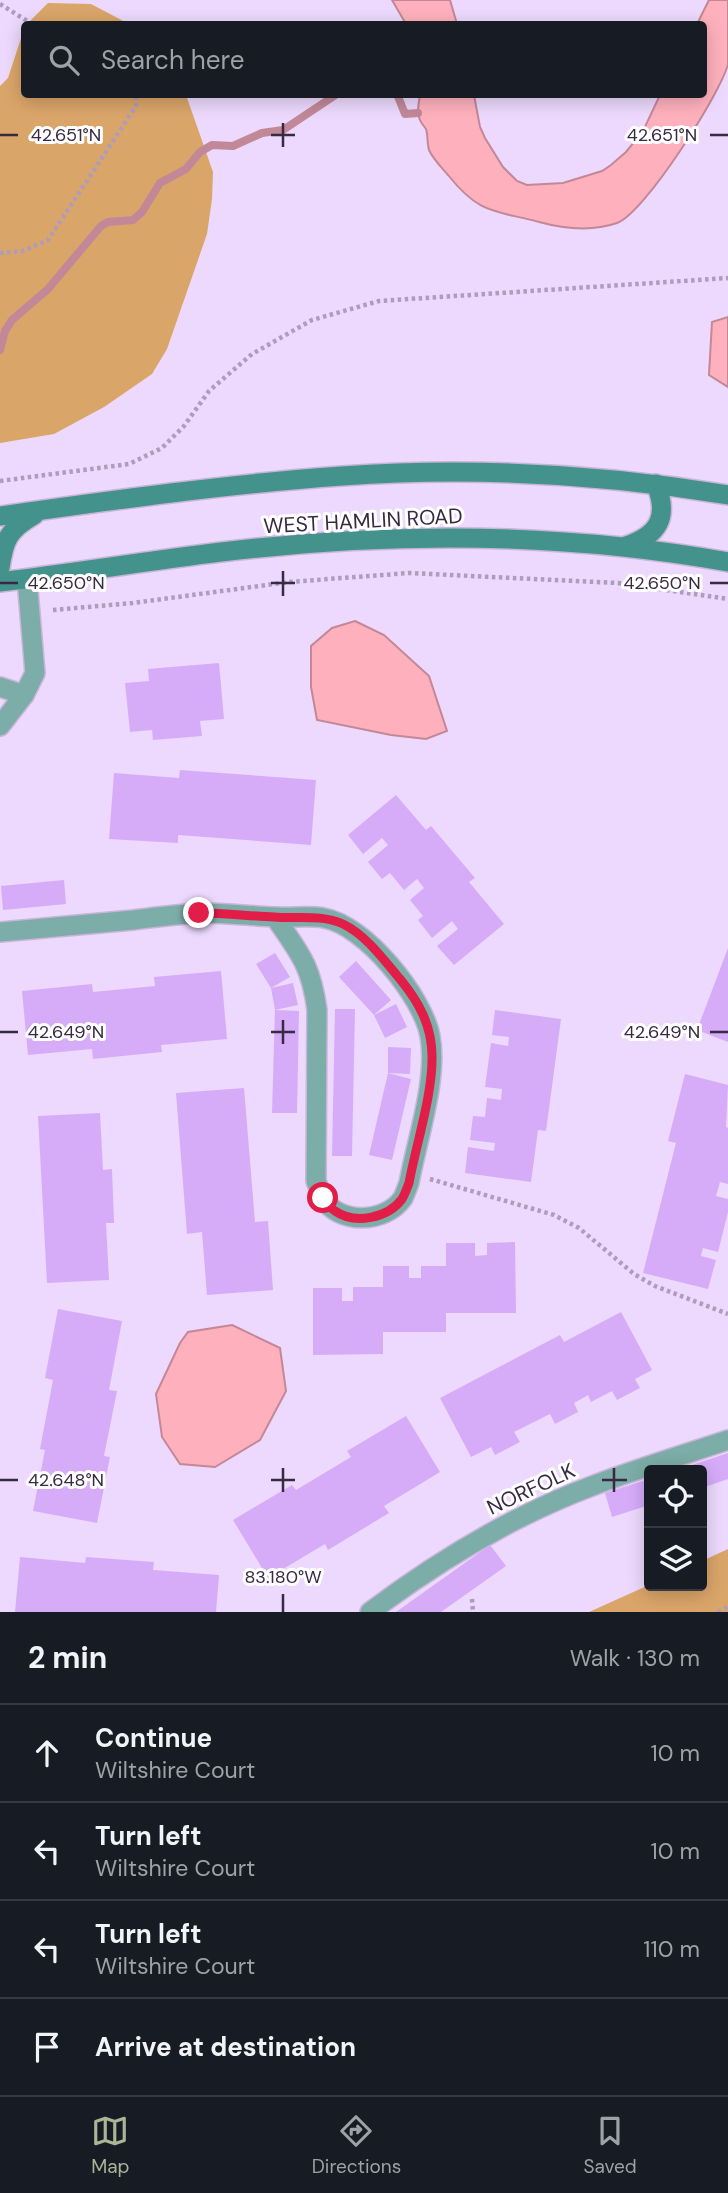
<!DOCTYPE html>
<meta charset="utf-8">
<style>
:root{--surface:#171b24;--page:#242831;--text:#f1f3f6;--muted:#9ea1a6;--line:#363941;--accent:#a8b696}
body{margin:0;font-family:"DM Sans",sans-serif;background:var(--page);color:var(--text)}
.controls{position:absolute;right:21px;bottom:21px;display:grid;overflow:hidden;border-radius:7px;box-shadow:0 4px 18px #0003}
.controls button{width:63px;height:63px;display:grid;place-items:center;padding:0;border:0;border-bottom:2px solid var(--line);background:var(--surface);color:var(--text);font:35px sans-serif}
.stop{position:absolute;width:21px;height:21px;margin:-16px;border:5px solid #e11d48;border-radius:50%;background:#fff}
.stop.end{background:#e11d48;border-color:#fff;box-shadow:0 2px 7px #0008}
.list{margin:0;padding:0;list-style:none}
h2{display:flex;justify-content:space-between;align-items:center;height:91px;margin:0;padding:0 28px;font-size:30px}
h2 small{font-size:23px;font-weight:400;color:var(--muted)}
.list li{display:grid;grid-template-columns:46px 1fr auto;gap:21px;align-items:center;box-sizing:border-box;height:98px;padding:0 28px;border-top:2px solid var(--line)}
.list b{display:block;font-size:26px;white-space:nowrap}
.list p{margin:0;font-size:23px;white-space:nowrap;color:var(--muted)}
.list em{font-size:23px;font-style:normal;color:var(--muted)}
.icon{flex:none;width:38px;height:38px;fill:none;stroke:currentColor;stroke-width:2;stroke-linecap:round;stroke-linejoin:round}
.map{position:relative;flex:none;width:728px;height:1612px;overflow:hidden}
.search{position:absolute;background:var(--surface);box-shadow:0 4px 18px #0003;left:21px;right:21px;top:21px;height:77px;display:flex;align-items:center;gap:18px;box-sizing:border-box;padding:0 24px;border-radius:7px;color:var(--muted);font-size:26px}
.sheet{height:483px;background:var(--surface)}
nav{display:flex;justify-content:space-around;align-items:center;box-sizing:border-box;height:98px;border-top:2px solid var(--line);background:var(--surface);font-size:19px;color:var(--muted)}
nav a{display:grid;justify-items:center;gap:4px}
nav .on{color:var(--accent)}
.map>svg:first-child{display:block}
.green{fill:#daa569}
.water{fill:#feb1bd;stroke:#c28898;stroke-width:2}
.lines{fill:none;stroke-linecap:round;stroke-linejoin:round}
.stream{stroke:#c28898;stroke-width:8}
.building{fill:#d6acf9}
.minor-casing{stroke:#c8b6d8;stroke-width:22}
.secondary-casing{stroke:#c8b6d8;stroke-width:22}
.path{stroke:#ad9cbc;stroke-width:4.5;stroke-dasharray:3.5 3.5;stroke-linecap:butt}
.minor{stroke:#7dada8;stroke-width:19}
.secondary{stroke:#44928c;stroke-width:19}
.route{stroke:#e11d48;stroke-width:9}
.ticks{fill:none;stroke:#372a42;stroke-width:2.5}
.labels{text-anchor:middle;dominant-baseline:central;stroke-width:6;stroke-linejoin:round;paint-order:stroke}
.street-label{font-size:21px;fill:#372a42;stroke:#fff}
.ticks-label{font-size:18px;text-anchor:middle;fill:#372a42;stroke:#fff;stroke-width:6;stroke-linejoin:round;paint-order:stroke}
</style>
<div class="map">
<svg width="728" height="1612" viewBox="0 0 728 1612">
<rect width="100%" height="100%" fill="#ecd9fd"/>
<g class="green">
<path d="M48,3L91,4L129,24H27Z"/>
<path d="M24,29V94L186,95L213,172L212,199L207,234L167,349L152,374L104,407L54,434L0,443V86L8,78Z"/>
<path d="M728,1549V1612H589L649,1585L702,1586V1561Z"/>
</g>
<g class="water">
<path d="M392,0H450L457,24H406Z"/>
<path d="M709,0H728C728,17 728,48 728,64C721,93 644,214 617,223C591,232 565,229 539,222C494,210 480,215 448,175C442,168 433,159 429,150C427,143 428,135 426,129C424,126 421,123 420,120C416,112 419,103 420,95H474L480,127L485,138L503,167L517,181L527,185L563,183L602,171L611,165L626,152L643,131L660,95L704,94V24H697Z"/>
<path d="M728,317V387L709,375L712,322Z"/>
<path d="M355,621L384,635L429,676L447,731L426,739L391,735L317,720L311,687V646L332,628Z"/>
<path d="M232,1325L280,1348L286,1391L260,1440L215,1467L180,1464L162,1437L156,1394L180,1343L188,1332Z"/>
</g>
<g class="lines">
<g class="stream">
<path d="M397,94L405,114L418,113"/>
<path d="M0,350L5,331L12,320L48,289L101,226L108,222L133,220L142,212L160,183L186,169L200,152L212,145L233,146L262,133L283,130L337,94"/>
</g>
</g>
<g class="building">
<path d="M219,663L224,719L200,721L202,736L153,740L152,730L130,732L125,683L149,681L148,669Z"/>
<path d="M180,770L316,780L311,845L178,835V843L109,839L114,773L179,778Z"/>
<path d="M396,795L426,830L431,826L475,878L469,882L504,924L454,965L437,946L458,929L452,921L432,938L418,920L423,916L410,900L424,888L417,879L404,890L390,873L382,879L368,862L388,845L382,838L363,854L348,835Z"/>
<path d="M64,880L66,904L3,910L1,886Z"/>
<path d="M728,948V1042L697,1030Z"/>
<path d="M275,953L290,977L271,988L256,964Z"/>
<path d="M356,961L391,1000L374,1015L396,1004L407,1027L385,1038L374,1015L339,977Z"/>
<path d="M221,971L227,1039L161,1045L162,1052L93,1059L92,1049L28,1055L22,991L92,984L93,992L155,986L154,977Z"/>
<path d="M293,983L298,1005L275,1010L271,988Z"/>
<path d="M335,1009H355L352,1156H332Z"/>
<path d="M275,1010L299,1011L297,1113H272Z"/>
<path d="M495,1010L561,1019L546,1131L538,1130L531,1182L465,1173L468,1147L494,1151L495,1143L470,1140L473,1116L485,1117L487,1098L501,1100L502,1089L485,1087L491,1043L508,1046L509,1037L492,1035Z"/>
<path d="M388,1047L411,1048L410,1074L388,1073Z"/>
<path d="M388,1073L411,1079L392,1160L369,1155Z"/>
<path d="M685,1074L728,1085L726,1127L728,1128V1184L720,1182L716,1196L728,1199V1212L718,1252L703,1248L701,1256L716,1260L708,1289L643,1273L676,1143L668,1141Z"/>
<path d="M244,1088L255,1222L268,1221L273,1290L207,1295L202,1232L187,1234L176,1093Z"/>
<path d="M100,1113L103,1170L112,1169L114,1223H106L109,1280L47,1283L38,1116Z"/>
<path d="M515,1242L516,1313H446V1332H383V1354L313,1355V1288H342V1301H353V1287H383V1266H409V1278H421V1266H446V1243H475V1256L487,1255V1243Z"/>
<path d="M58,1309L122,1321L109,1390L117,1391L104,1456L110,1457L97,1523L33,1511L45,1450L40,1449L53,1380L45,1378Z"/>
<path d="M621,1312L652,1370L635,1379L640,1388L617,1400L612,1391L591,1402L588,1395L574,1403L578,1412L555,1424L550,1414L514,1432L520,1442L495,1455L491,1447L471,1457L440,1398L560,1335L564,1342Z"/>
<path d="M406,1416L440,1472L384,1506L389,1513L328,1550L325,1544L268,1578L233,1520L292,1485L296,1490L351,1457L347,1451Z"/>
<path d="M728,1453V1479L702,1488V1470H677Z"/>
<path d="M649,1479V1505L612,1517L605,1493Z"/>
<path d="M490,1545L506,1566L441,1612H396Z"/>
<path d="M20,1557L85,1563L86,1557L154,1562L153,1570L219,1575L216,1612H15Z"/>
</g>
<g class="lines">
<defs>
<g id="minor">
<path d="M0,687L24,695"/>
<path d="M0,726L24,695L35,673L27,579"/>
<path d="M0,932C44,928 88,924 133,920C156,917 179,914 202,913C227,913 251,916 276,917C292,918 309,915 324,918C365,925 423,997 430,1036C438,1079 417,1139 409,1183C407,1188 405,1194 403,1198C385,1224 338,1225 322,1197C320,1192 318,1186 316,1181L317,1010C311,965 300,954 275,917"/>
<path d="M370,1612C438,1561 512,1516 592,1486C636,1469 683,1455 728,1440"/>
</g>
<g id="secondary">
<path d="M0,516C114,500 228,484 342,476C471,467 601,474 728,495"/>
<path d="M626,546C659,535 669,517 656,484"/>
<path d="M0,568C4,540 8,530 34,515"/>
<path d="M0,582C74,573 147,561 221,552C389,532 561,532 728,562"/>
</g>
</defs>
<use href="#minor" class="minor-casing"/>
<use href="#secondary" class="secondary-casing"/>
<g class="path">
<path d="M0,4L32,24"/>
<path d="M0,253L23,251L48,240L136,106V94"/>
<path d="M0,481L129,464L162,448L184,426L209,391L252,354L312,320L379,301L728,278"/>
<path d="M53,610L133,603L289,582L409,573L618,583L728,599"/>
<path d="M430,1179L554,1215L579,1228L634,1274L655,1286L728,1314"/>
<path d="M472,1599L473,1612"/>
<path d="M718,1612L728,1607"/>
</g>
<use href="#minor" class="minor"/>
<use href="#secondary" class="secondary"/>
</g>
<g class="lines">
<path class="route" d="M199,913C225,913 249,916 274,917C297,919 321,914 343,924C366,935 384,960 400,979C419,1002 432,1026 432,1056C433,1093 416,1145 409,1183C407,1188 405,1194 402,1199C388,1218 355,1225 335,1211C330,1208 326,1202 323,1198"/>
</g>
<path class="ticks" d="M283,123V147M0,135H18M271,135H295M710,135H728M283,571V596M0,583H18M271,583H295M710,583H728M283,1020V1044M0,1032H18M271,1032H295M710,1032H728M283,1468V1492M614,1468V1492M0,1480H18M271,1480H295M602,1480H627M283,1594V1612"/>
<g class="labels">
<g class="street-label">
<text transform="translate(363 521) rotate(-3)">WEST HAMLIN ROAD</text>
<text transform="translate(531 1489) rotate(-25)">NORFOLK</text>
</g>
</g>
<g class="ticks-label">
<text x="66" y="141">42.651°N</text>
<text x="662" y="141">42.651°N</text>
<text x="66" y="589">42.650°N</text>
<text x="662" y="589">42.650°N</text>
<text x="66" y="1038">42.649°N</text>
<text x="662" y="1038">42.649°N</text>
<text x="66" y="1486">42.648°N</text>
<text x="283" y="1583">83.180°W</text>
</g>
</svg>
<div class="controls">
<button><svg class="icon" aria-label="locate" viewBox="0 0 24 24"><circle cx="12" cy="12" r="6"/><path d="M12 2v4M12 18v4M2 12h4M18 12h4"/></svg></button>
<button><svg class="icon" aria-label="layers" viewBox="0 0 24 24"><path d="M12 4l9 5-9 5-9-5zM3 14l9 5 9-5"/></svg></button>
</div>
<div class="stop" style="left:323px;top:1198px"></div>
<div class="stop end" style="left:199px;top:913px"></div>
<div class="search"><svg class="icon" aria-label="search" viewBox="0 0 24 24"><circle cx="10" cy="10" r="6"/><path d="M15 15l6 6"/></svg>Search here</div>
</div>
<section class="sheet">
<h2>2 min<small>Walk · 130 m</small></h2>
<ul class="list">
<li><svg class="icon" aria-label="ahead" viewBox="0 0 24 24"><path d="M12 20V5M6 11l6-6 6 6"/></svg><div><b>Continue</b><p>Wiltshire Court</p></div><em>10 m</em></li>
<li><svg class="icon" aria-label="left" viewBox="0 0 24 24"><path d="M17 20v-9H6M10 6l-5 5 5 5"/></svg><div><b>Turn left</b><p>Wiltshire Court</p></div><em>10 m</em></li>
<li><svg class="icon" aria-label="left" viewBox="0 0 24 24"><path d="M17 20v-9H6M10 6l-5 5 5 5"/></svg><div><b>Turn left</b><p>Wiltshire Court</p></div><em>110 m</em></li>
<li><svg class="icon" aria-label="arrive" viewBox="0 0 24 24"><path d="M6 21V4h12l-3 4 3 4H6"/></svg><div><b>Arrive at destination</b></div></li>
</ul>
</section>
<nav>
<a class="on"><svg class="icon" aria-label="map" viewBox="0 0 24 24"><path d="M3 6l6-2 6 2 6-2v14l-6 2-6-2-6 2zM9 4v14M15 6v14"/></svg>Map</a>
<a><svg class="icon" aria-label="directions" viewBox="0 0 24 24"><path d="M12 3l9 9-9 9-9-9zM9 14v-3h6M13 9l2 2-2 2"/></svg>Directions</a>
<a><svg class="icon" aria-label="saved" viewBox="0 0 24 24"><path d="M7 4h10v16l-5-4-5 4z"/></svg>Saved</a>
</nav>
